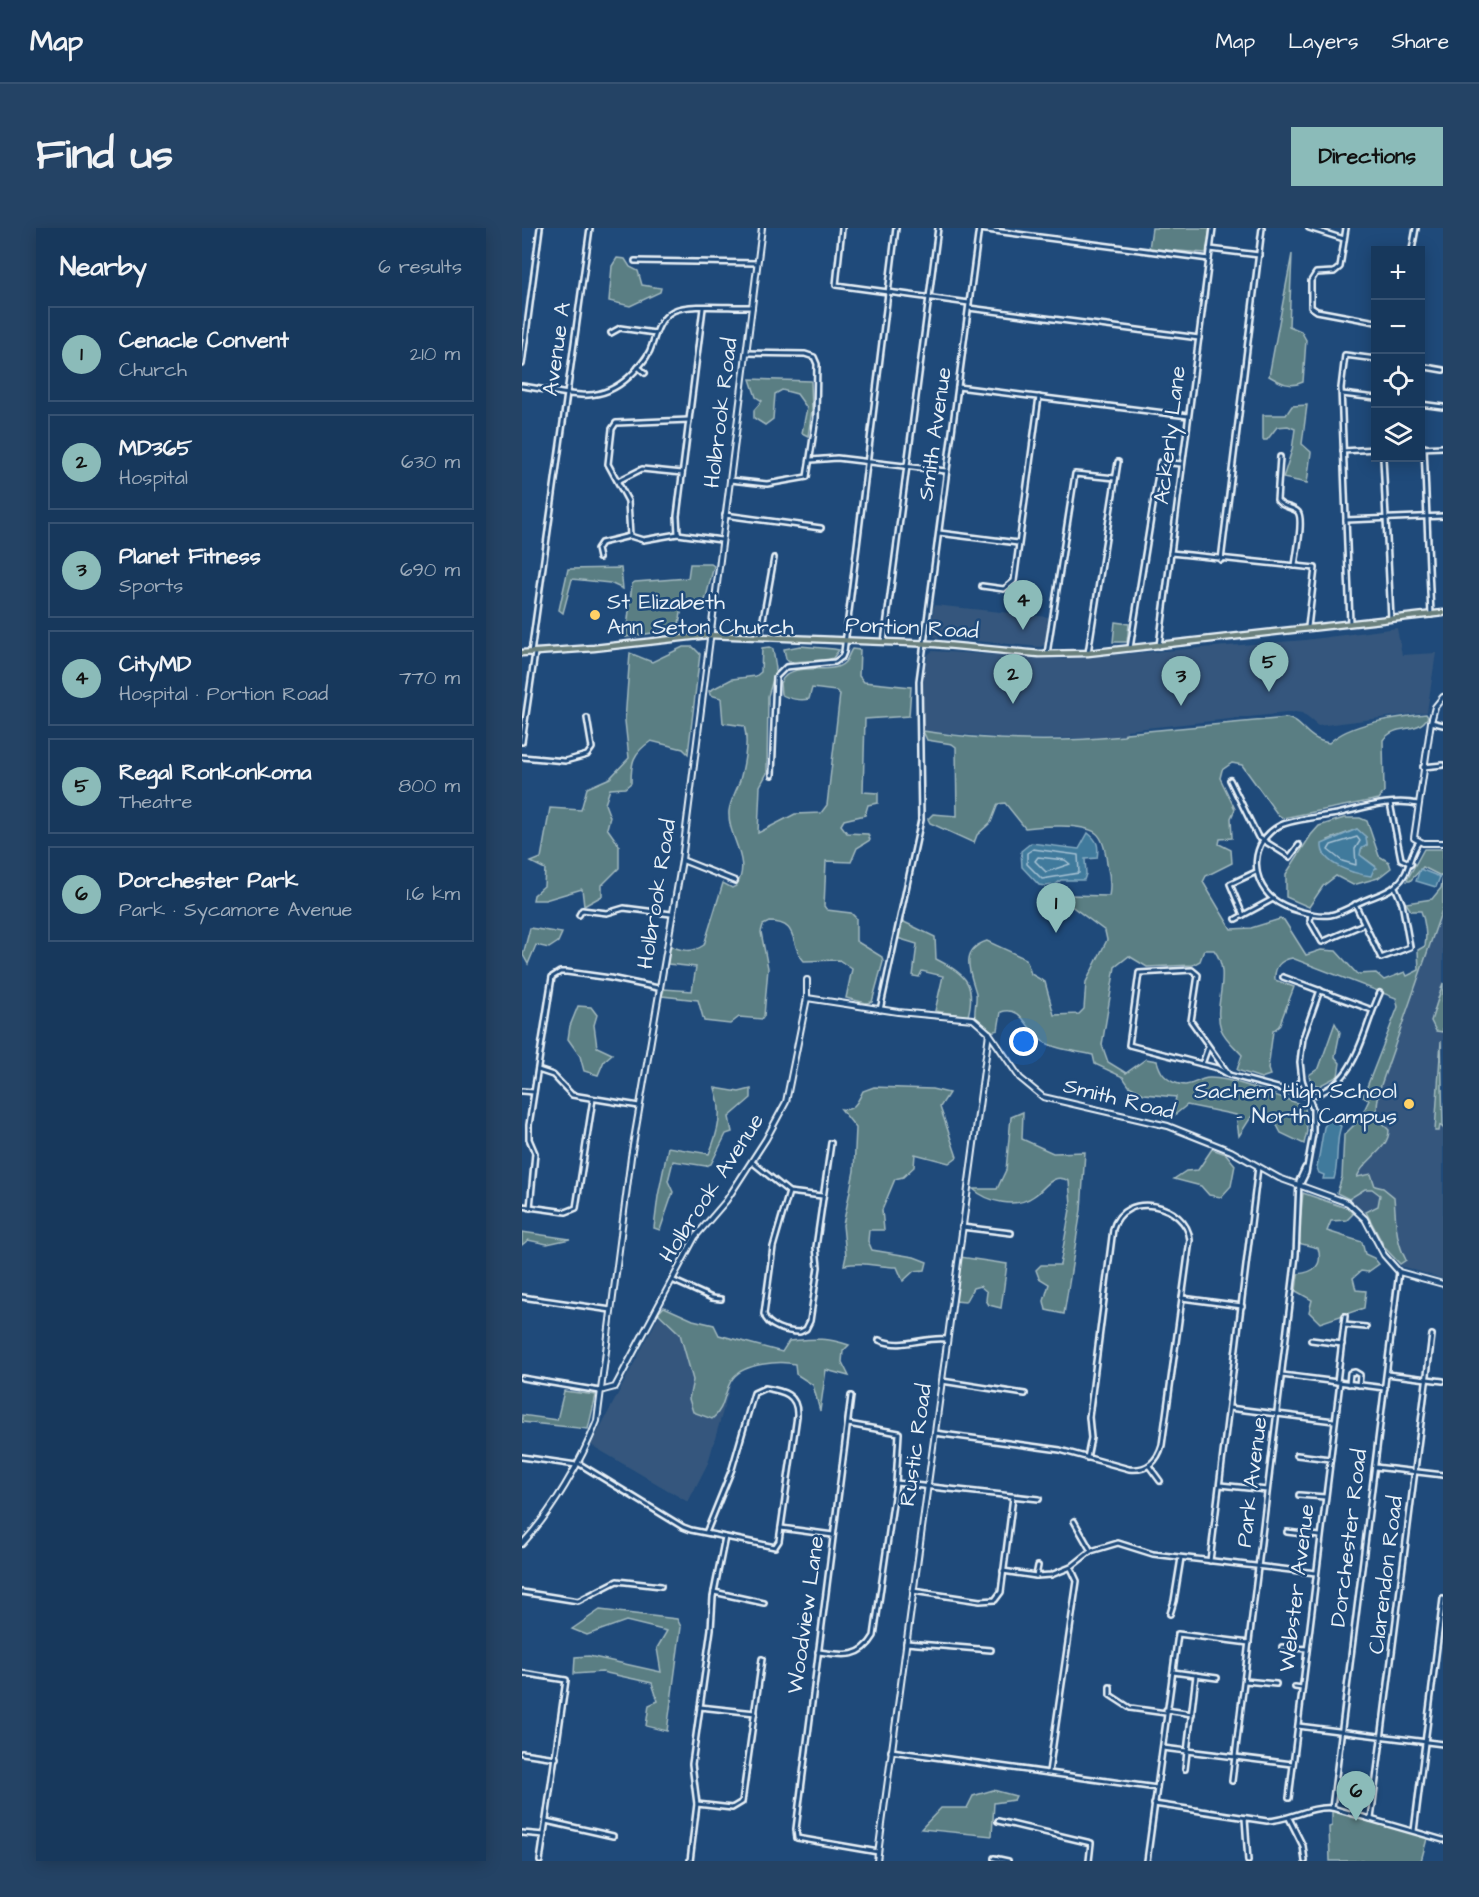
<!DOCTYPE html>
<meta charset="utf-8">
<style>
:root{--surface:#17385c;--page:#244365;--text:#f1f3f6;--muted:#9eacbb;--line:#365272;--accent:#8bbbb9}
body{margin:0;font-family:"Architects Daughter",sans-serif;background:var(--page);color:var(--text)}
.controls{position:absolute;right:18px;top:18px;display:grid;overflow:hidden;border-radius:0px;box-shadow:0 3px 15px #0003}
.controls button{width:54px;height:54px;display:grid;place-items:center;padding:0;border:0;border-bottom:2px solid var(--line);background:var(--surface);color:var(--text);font:30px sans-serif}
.you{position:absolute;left:502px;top:814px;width:21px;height:21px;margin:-15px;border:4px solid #fff;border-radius:50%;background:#1a73e8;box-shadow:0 0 0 9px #1a73e833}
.badge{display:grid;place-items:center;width:39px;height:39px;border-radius:50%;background:var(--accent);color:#111;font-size:20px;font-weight:700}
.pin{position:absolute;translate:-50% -50px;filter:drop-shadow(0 2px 3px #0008)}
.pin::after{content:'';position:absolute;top:32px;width:21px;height:18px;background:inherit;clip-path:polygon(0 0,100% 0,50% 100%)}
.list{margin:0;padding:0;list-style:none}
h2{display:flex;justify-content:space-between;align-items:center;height:78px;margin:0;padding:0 24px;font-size:26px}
h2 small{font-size:20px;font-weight:400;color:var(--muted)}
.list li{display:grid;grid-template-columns:39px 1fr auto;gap:18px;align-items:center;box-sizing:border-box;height:96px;margin:0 12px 12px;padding:0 12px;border:2px solid var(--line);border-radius:0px}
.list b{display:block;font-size:22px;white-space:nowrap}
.list p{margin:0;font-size:20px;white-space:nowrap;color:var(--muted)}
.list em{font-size:20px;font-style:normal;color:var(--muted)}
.icon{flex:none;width:33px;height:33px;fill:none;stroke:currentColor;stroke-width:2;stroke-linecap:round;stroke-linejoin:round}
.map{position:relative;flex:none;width:921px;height:1633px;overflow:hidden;border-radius:0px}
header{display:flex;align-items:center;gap:36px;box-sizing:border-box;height:84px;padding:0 30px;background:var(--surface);border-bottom:2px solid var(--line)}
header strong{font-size:28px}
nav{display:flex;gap:33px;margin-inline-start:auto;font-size:21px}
.intro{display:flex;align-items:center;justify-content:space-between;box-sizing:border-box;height:144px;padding:0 36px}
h1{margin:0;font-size:42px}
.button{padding:15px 27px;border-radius:0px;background:var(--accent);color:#111;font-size:21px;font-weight:700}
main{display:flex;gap:36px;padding:0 36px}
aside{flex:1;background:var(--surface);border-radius:0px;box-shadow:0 3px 15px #0003}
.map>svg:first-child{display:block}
.built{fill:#34577d}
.green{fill:#5a7e83;stroke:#a1b8be;stroke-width:1.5;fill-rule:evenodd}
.water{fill:#417a9c;stroke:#84aac1;stroke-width:1.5}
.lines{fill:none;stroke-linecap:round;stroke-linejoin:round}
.shore{stroke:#a5c1d3;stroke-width:1.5}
.street-casing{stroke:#e8f1f8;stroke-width:8}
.secondary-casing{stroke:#e8f1f8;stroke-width:8}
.primary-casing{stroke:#e8f1f8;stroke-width:9}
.street{stroke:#1f4a7a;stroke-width:3}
.secondary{stroke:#1f4a7a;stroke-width:4}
.primary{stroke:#6a807d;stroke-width:4.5}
.poi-dot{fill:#ffd166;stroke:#1f4a7a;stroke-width:2}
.labels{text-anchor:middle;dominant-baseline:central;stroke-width:5;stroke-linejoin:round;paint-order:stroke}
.street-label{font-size:22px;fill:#e8f1f8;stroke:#1f4a7a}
.poi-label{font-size:22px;fill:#e8f1f8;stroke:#1f4a7a;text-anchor:start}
</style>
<header>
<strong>Map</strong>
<nav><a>Map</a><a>Layers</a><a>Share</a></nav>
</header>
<div class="intro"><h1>Find us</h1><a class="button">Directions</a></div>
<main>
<aside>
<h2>Nearby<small>6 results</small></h2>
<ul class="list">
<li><span class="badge">1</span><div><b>Cenacle Convent</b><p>Church</p></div><em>210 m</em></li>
<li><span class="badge">2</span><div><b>MD365</b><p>Hospital</p></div><em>630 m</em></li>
<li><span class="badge">3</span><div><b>Planet Fitness</b><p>Sports</p></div><em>690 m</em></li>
<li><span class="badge">4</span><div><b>CityMD</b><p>Hospital · Portion Road</p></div><em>770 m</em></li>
<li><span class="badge">5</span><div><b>Regal Ronkonkoma</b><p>Theatre</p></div><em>800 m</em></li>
<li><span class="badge">6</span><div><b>Dorchester Park</b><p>Park · Sycamore Avenue</p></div><em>1.6 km</em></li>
</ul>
</aside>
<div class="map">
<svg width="921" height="1633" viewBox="0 0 921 1633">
<rect width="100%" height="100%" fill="#1f4a7a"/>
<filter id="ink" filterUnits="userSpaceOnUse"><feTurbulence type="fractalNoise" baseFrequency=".0167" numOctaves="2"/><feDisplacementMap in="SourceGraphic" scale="12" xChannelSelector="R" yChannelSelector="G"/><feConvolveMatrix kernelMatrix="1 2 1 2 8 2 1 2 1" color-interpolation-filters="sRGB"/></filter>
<g filter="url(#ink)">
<g class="built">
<path d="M412,377L526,389L523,416L519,419L412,409L409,404Z"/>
<path d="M875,400L880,427L914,425L905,484L796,498L780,485L773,484L605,502V507L582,510L496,511L401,503L400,453L406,427L410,423L538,431L783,412Z"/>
<path d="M921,679V1051L879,1038L866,1027L839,983L820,969Z"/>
<path d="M137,1088L221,1113L186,1235L166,1274L69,1217Z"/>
</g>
<g class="green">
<path d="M630,0H688L684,25L627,21Z"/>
<path d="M770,26L767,98L779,103L784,112L781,154C768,160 759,155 747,148Z"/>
<path d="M95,30L103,31L108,39L116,43L120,57L139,60L138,64L108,78L87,73L90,38Z"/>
<path d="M228,151L289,153L290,182L286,208L280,205L285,180L275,166L260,162L253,166L251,191L243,197L232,190V182L240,173L234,169Z"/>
<path d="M785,177L780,216L789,224L785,255L761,250L770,222L773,201L766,198L755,199L745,212H741V187H764L770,178Z"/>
<path d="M168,336H189L192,338L183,373H170L160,380L156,401L104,409L110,356L113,354L166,350Z"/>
<path d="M99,340L101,361L88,355L50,351L41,385L37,382L46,341Z"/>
<path d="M593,394L607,396L605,414H591Z"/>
<path d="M278,418L312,421L317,422L311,430L306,432L267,434L264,431L262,421Z"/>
<path d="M161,419H171L178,426L166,526L161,521L129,513C111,525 109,534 109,555L103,560L88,561L83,576L88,589L85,600L97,617V640L80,657V668L62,678L60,661L23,672H11L12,667L22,658L23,641L9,634L19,630L28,580L59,582L65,560L88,550L107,530L103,493L108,425L130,434Z"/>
<path d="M247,419L251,421L254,441L246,468L245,545L238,558L236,605L273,586L299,585L305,577L318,466L314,463L290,460L287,471C279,473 266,471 259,466L258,455C272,429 308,450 323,434C326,431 327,425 330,421L338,422L337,448L342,454L389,459L387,488L343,491L341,564L356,565V575L346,577L343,587L322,592L319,597L325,605L346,606L348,612L335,620L329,634L304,633L302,678L305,682L329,685L334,690V713L360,729L361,734L350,774L344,775L324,770L330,741L317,732L282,733C266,716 279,694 247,694L241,697L239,704L246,740L242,788L240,791L217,789L208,796L182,793L176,772L140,768L142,761L170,763L174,739L146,736L148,718C161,723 170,725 182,717L201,655L210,660L214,658C231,633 205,609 207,583C208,573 215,562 218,552C222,537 227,513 222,498L201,495L199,470L188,467L187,463L210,451L234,448L239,444L240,420Z"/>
<path d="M904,486L906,489C895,507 875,494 861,512L862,564L857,571L761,590L756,587L720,537L710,535L700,542L698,550L713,581L709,590L710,610L698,611L697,616L709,622L710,635L684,648L681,654L709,701L729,700L758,691L762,692L784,727L799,722L814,723L835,746L854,745L862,752L883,744L885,748L897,742L896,722L903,718C905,707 903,693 899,683H889L884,675L910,671L919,660L921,649L901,639L888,653H885L886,650L902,621H921V679L858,860C854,878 852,889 867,902C867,922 842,931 835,949L849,946L853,958L861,960L872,969C874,992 873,1011 884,1032L878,1036L863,1020L844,984L856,978L858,967L850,961H843L827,971L815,965L820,949L822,907L838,891L847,872L841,869L876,779L874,770L770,730C758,732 752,740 753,752L772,759L757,798L751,803L746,841L748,847L739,850L715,842L720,827C713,819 703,811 699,801C690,775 711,747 692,722H682L678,733L671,737L625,739L607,728L593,739L580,817L586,834L604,845L624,831L635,833C638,843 641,849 651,854C669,862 673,851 687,850C710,849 760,870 783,878L785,903L782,916L759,905L751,890L740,885L729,889L717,908L714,887L665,877L650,889L654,869L622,866L607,858L601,849L573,836L571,827C555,823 527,821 515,809C504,798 498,777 479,784L476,802L469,804L453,789C452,782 455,773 454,765C449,746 436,722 465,713L504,731L509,746L523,754L532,787L557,786L562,781L564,754L585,712L583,703L544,674L543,670L546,667L587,668C589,657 588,647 585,636C584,626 582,611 574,605C561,595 518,598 503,600L483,575L476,576L469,594L455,607L452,615L408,595L406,591L411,586L435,588L434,519L430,516L405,512L401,503C466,513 536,515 602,508L604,505L765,490C782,494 783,511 807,515C827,495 876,489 904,486Z"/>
<path d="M822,590H838L845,593L857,628L867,634L869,640L856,650L831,657L814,648L801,658L787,679L764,669V646L789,607L797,598ZM835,601L844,609L845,617L839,621L838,627L853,638L850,643L831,644L817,638L806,612Z"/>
<path d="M380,693L413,709L414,731C441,745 455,754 446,788L413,783L421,748L400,743L397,749L391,748L395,716L375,710Z"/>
<path d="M8,700L40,705L36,714L27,720L14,717L6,736L1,727Z"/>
<path d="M921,755V804L914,803L909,793Z"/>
<path d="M56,778L69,779L75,787L72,797L75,819L90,826L82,833L76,847L62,843L58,828L46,811L48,798Z"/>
<path d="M813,795L818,804L813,829L818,835L816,848L797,858L789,855L787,847L797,840Z"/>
<path d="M919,813L921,900L918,897L917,903H913Z"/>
<path d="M352,859L410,861L427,865L418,879L435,929L427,935L393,926L392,939L381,949L373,951L360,982L362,1002H347L346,1013L350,1022L392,1029L405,1034L403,1042L392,1043L381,1053L375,1039C354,1039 344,1033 322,1037L324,1028L321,997L332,943L334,900L319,881C332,884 336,873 341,863Z"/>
<path d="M193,860L217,864L229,861V870L207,889L210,904L204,906L189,936L184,938L151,933L146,953L151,964L138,1002L132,1000L136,968L146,919L187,926C197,902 201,885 193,860Z"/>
<path d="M501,884L500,911L531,925L563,924L559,982L542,1086L524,1082L522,1073L527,1056L517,1050L514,1042L519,1037H538L549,976L547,953C530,944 524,960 512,968C494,981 466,974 451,961H475L484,942L489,889Z"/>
<path d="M690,921L704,926L713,937L709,958L699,969L687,967L679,958L652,951L664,943L676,942Z"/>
<path d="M781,965L827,981L831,986L825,992L809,993L805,1003L840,1014L843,1026L852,1030L857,1036L846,1044L839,1043L831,1050L834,1062L844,1063L842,1080L798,1095L787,1084L790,1072L774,1063L776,1046C793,1044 801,1037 796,1020L776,1015Z"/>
<path d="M0,1004L48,1011L25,1016L6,1012L0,1017Z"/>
<path d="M438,1029L485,1036L479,1080L467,1077L464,1072L465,1064L458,1058L451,1060L443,1074L433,1073Z"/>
<path d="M142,1079L171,1092L192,1097L197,1107L260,1124L267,1113C291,1111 303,1109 327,1117L321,1123L320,1134L327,1148L304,1142L298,1183L291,1157L274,1146L273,1136C257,1132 222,1136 211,1150C201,1163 204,1180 190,1191L171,1184L167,1171L171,1152L158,1106L136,1085Z"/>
<path d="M42,1163L74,1167L66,1201L0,1194V1187L35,1192Z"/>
<path d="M78,1382L155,1391L159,1399L145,1503L124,1498L127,1477L136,1473L130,1455L80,1444L52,1446L53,1429L67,1428L139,1444L135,1420L145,1403L104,1393L65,1407L50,1401Z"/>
<path d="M471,1562L494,1568L492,1572L472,1575L470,1608L399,1601L419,1580H445L451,1568Z"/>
<path d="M810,1580L906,1607L899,1633H808L807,1599L810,1598Z"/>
</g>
<g class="water">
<path d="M835,601L844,609L845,617L839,621L838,627L855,640L852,641L849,648C834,646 798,637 800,616Z"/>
<path d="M566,605C576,613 577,618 575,630L563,631L564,646L562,652H539L533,657L523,658L517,657L500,639L499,623L509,615L557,621Z"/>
<path d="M898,641L918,649L914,659L894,653Z"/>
<path d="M807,891L819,898C813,916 817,934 812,951H801L802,947L797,945L795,940L802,899Z"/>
</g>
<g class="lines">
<g class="shore">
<path d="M835,609L838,613L833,621L834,637L820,633L806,622L809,617Z"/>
<path d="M511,621L556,627L557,645L520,651L505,636V625Z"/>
<path d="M516,629L543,632L548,636L524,644L513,633Z"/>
</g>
<defs>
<g id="street">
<path d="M320,0L314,57L447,75"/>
<path d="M787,0L822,11"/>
<path d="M824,0L818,39L812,44L794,45L789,53V79L795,83L854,94"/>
<path d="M457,1L687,31"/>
<path d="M688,21L737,27"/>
<path d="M890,22L894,0"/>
<path d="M113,33L235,35"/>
<path d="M447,80L677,110"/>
<path d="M89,105L98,100L133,105"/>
<path d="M0,136L18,0"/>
<path d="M898,138L921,142"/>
<path d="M116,139L123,145"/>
<path d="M0,158C46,164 77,181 112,144C119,136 127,128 130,117C134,104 138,90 151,83C168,75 210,80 230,79"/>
<path d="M436,159L666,188"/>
<path d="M820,166L854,170"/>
<path d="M898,176L921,179"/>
<path d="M167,192L94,195L90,201L86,236L106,273L108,308L121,312L156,306L199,312"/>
<path d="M902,219L909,387"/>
<path d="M898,220L921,219"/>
<path d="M821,223L854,221"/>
<path d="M758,229L755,272C760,280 770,278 776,284C782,292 774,327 773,338"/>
<path d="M861,230L869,391"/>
<path d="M289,232L315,230L424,243"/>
<path d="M208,252L245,256L285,249L294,190L295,136L292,129L283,126L225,125"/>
<path d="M96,253L120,241L160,245"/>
<path d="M203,287L299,300"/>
<path d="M824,292L921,288"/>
<path d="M417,305L496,315"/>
<path d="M156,306L155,288L181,80"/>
<path d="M649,325L793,340L786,399"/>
<path d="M77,330L75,321L79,315L108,308"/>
<path d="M699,332L740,0"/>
<path d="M460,358L482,361L492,353L517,169"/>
<path d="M828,395L819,160L823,127L854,131"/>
<path d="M238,408L252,330"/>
<path d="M362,414L416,0"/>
<path d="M637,418L691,0"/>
<path d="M608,420L638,234L660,236"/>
<path d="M9,425L68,0"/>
<path d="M566,425L596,234"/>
<path d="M525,426L553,246L593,250"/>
<path d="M909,494L921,497"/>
<path d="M0,514L13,425"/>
<path d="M0,529L43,533L65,527L70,520L65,490"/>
<path d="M901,539L921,537"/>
<path d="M250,547L254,449L264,439L313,434L320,429L322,424L374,0"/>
<path d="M708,552L736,609L768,629L777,617"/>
<path d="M868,575L879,631L889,636"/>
<path d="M896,576C870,570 841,580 815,586C800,589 770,591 757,598C729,613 727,651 751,671C764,681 792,689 808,687C819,685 830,678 841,673C852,668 866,665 874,657C889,645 886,627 897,614"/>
<path d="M833,676L859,730L888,719L880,675L873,659"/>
<path d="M789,686L788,693L800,714L842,696"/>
<path d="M57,687L60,682L85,685L102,680L149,686"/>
<path d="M721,687L708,656L734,644"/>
<path d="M714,691L751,671"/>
<path d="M761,749L850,782"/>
<path d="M358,782L399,592L397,453L457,0"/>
<path d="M680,836L686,819"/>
<path d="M16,842L31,847L50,867L117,878"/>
<path d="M707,847L695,840L607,817L617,745L670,742L676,747L669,793L707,847L786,868C835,860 840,803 858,765"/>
<path d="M0,863L12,864"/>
<path d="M769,864L780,852"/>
<path d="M230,934L267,964L300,968"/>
<path d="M778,957L784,945L791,906V881L780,852L778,834L781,810L798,762"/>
<path d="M267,964L251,1019L242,1086C245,1099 265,1104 278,1104L284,1101L288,1093L296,1039L294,1019L309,915"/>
<path d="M0,978L44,984L54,980L71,871"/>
<path d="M8,980L13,925L7,911V897L30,749L38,744H45L88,750L136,760"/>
<path d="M440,999L489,1005"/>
<path d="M150,1052L190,1070L199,1071"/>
<path d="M0,1069L89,1082"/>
<path d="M660,1070L720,1078"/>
<path d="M822,1097L844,1099"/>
<path d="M357,1112C382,1122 400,1108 425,1111"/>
<path d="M789,1112L820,1116"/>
<path d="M865,1146L921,1153"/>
<path d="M760,1147L863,1160"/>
<path d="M0,1150L78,1163"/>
<path d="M420,1153L503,1166"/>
<path d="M815,1154L823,1088"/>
<path d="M827,1156L828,1145L833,1144L838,1147L837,1157"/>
<path d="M329,1168L274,1601L275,1610L356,1624"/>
<path d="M707,1180L812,1193"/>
<path d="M413,1205L538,1222L607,1241C625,1243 635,1234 640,1217L668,1012C665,976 602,961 591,1001L567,1189L569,1210L565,1230"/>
<path d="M775,1227L808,1231"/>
<path d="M0,1229L54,1237"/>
<path d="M56,1235L161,1299L169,1302L253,1319L257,1313L275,1188C276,1166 261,1163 243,1160L232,1165L210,1241L184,1305"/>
<path d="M627,1238L638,1253"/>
<path d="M853,1239L921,1247"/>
<path d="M374,1255L517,1271"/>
<path d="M698,1257L745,1262"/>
<path d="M777,1267L803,1269"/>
<path d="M552,1293L569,1323"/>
<path d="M259,1300L311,1307"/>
<path d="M765,1304L798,1308"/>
<path d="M688,1333L736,939"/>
<path d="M481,1343L514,1348L529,1347L549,1339L569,1323L596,1315L631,1326L794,1345"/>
<path d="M514,1348L516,1338"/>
<path d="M391,1363L458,1373L473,1372L479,1364L491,1269"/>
<path d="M0,1364L56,1373L95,1353L139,1358"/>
<path d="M192,1364L242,1375"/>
<path d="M648,1386L652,1373L659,1330"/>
<path d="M384,1415L469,1422"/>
<path d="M760,1419L785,1421"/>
<path d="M296,1424C320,1427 338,1432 352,1408L374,1255L377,1205L326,1196"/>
<path d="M651,1444L695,1450"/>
<path d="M0,1445L44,1452L18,1633"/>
<path d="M723,1453L754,1456"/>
<path d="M588,1459V1467L608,1480L644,1485"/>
<path d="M773,1459L780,1460"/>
<path d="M178,1479L233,1485"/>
<path d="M644,1482L670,1486"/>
<path d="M776,1498L921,1516"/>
<path d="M641,1520L770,1536"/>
<path d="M369,1523L635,1560"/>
<path d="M0,1525L34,1530"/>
<path d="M663,1541L674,1447"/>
<path d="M527,1544L555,1353L549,1340"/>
<path d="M710,1553L774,1027L777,953L783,940"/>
<path d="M767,1570L818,1154"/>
<path d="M175,1576L210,1580L220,1574L240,1431"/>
<path d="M632,1576L745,1593C769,1592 787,1578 810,1580L921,1612"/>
<path d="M810,1580L877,1044"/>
<path d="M723,1590L726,1633"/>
<path d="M767,1590L781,1618L783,1633"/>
<path d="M849,1591L910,1107"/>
<path d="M24,1593L91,1608"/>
<path d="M476,1593L569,1615L567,1633"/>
<path d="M892,1603L921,1371"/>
<path d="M0,1605L22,1607"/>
<path d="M472,1630L486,1633"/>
<path d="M168,1633L175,1576L170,1536L189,1401L191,1369L203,1309"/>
<path d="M625,1633L656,1406L727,1415"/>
</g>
<g id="secondary">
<path d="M921,469L913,479L909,494L892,610L901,615H921"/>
<path d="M160,632L213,653"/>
<path d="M285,770L376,784L451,791L467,805L498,850L521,869L646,898L709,923L757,950L826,975L843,991L862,1027L877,1044L921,1056"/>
<path d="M78,1163L93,1159L173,1009L204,973L244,911L264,874L285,770V752"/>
<path d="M0,1316C30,1284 59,1234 75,1193L109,929L160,632L240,0"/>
<path d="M355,1633L467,805"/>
</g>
<path id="primary" d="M0,425L72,420L186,407L413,416L517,426L566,425L921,385"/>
</defs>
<use href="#street" class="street-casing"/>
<use href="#secondary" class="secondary-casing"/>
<use href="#primary" class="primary-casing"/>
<use href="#street" class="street"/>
<use href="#secondary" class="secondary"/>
<use href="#primary" class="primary"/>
</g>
</g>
<g class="poi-dot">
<circle cx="73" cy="387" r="6"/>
<circle cx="887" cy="876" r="6"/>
</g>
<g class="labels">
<g class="street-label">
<text transform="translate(35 121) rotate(-82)">Avenue A</text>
<text transform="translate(199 185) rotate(-83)">Holbrook Road</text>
<text transform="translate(413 206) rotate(-82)">Smith Avenue</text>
<text transform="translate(648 207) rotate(-83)">Ackerly Lane</text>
<text transform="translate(390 400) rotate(3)">Portion Road</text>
<text transform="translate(135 666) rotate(-81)">Holbrook Road</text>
<text transform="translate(597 871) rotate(14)">Smith Road</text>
<text transform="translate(190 960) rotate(-57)">Holbrook Avenue</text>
<text transform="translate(394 1217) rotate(-82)">Rustic Road</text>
<text transform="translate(730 1254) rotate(-83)">Park Avenue</text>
<text transform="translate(827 1310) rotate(-83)">Dorchester Road</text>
<text transform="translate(864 1347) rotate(-83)">Clarendon Road</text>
<text transform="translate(775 1360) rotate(-83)">Webster Avenue</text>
<text transform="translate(284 1387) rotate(-82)">Woodview Lane</text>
</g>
<g class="poi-label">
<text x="85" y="374">St Elizabeth<tspan x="85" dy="25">Ann Seton Church</tspan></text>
<text x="875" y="863" text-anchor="end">Sachem High School<tspan x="875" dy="25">- North Campus</tspan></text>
</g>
</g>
</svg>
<div class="controls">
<button>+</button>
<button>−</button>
<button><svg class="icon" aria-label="locate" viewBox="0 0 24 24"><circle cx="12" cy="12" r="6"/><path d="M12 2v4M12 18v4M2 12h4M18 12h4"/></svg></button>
<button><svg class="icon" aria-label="layers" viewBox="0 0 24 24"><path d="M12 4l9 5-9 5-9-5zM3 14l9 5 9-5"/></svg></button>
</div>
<div class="you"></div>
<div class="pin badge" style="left:534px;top:705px">1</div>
<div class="pin badge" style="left:491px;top:476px">2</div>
<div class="pin badge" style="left:659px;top:478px">3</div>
<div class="pin badge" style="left:501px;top:402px">4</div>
<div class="pin badge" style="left:747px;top:464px">5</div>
<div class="pin badge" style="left:834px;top:1593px">6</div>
</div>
</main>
